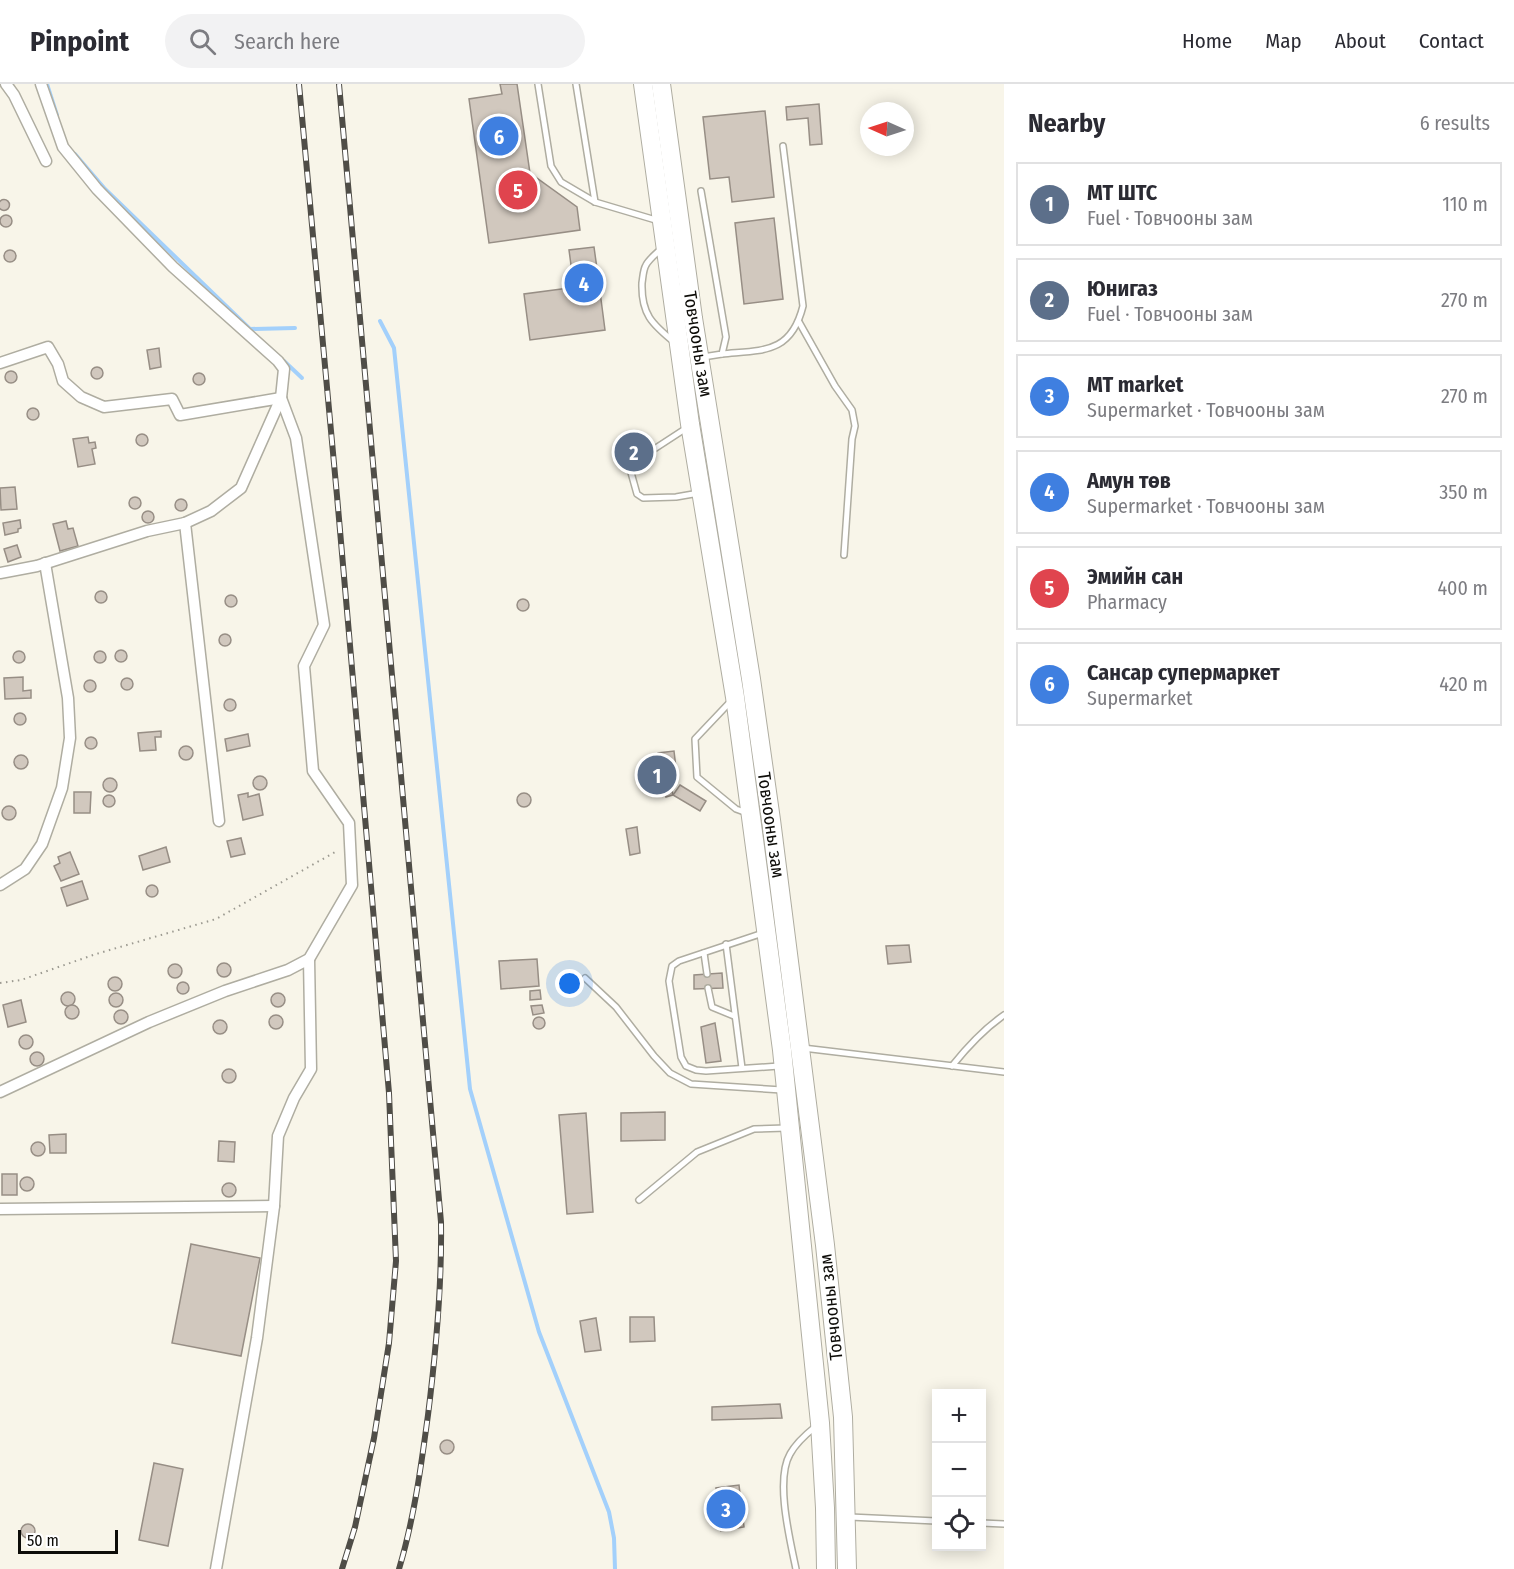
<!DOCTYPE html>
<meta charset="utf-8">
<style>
:root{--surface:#fff;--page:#f2f2f3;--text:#2b2b33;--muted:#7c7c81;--line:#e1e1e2;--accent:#0b8043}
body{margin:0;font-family:"Fira Sans Condensed",sans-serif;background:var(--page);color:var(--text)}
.controls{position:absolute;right:18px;bottom:18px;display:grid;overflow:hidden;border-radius:0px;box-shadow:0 3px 15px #0003}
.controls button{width:54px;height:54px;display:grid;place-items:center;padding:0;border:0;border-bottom:2px solid var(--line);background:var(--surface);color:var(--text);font:30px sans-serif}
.compass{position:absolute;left:860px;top:18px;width:54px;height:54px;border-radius:50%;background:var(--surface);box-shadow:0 3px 15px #0003;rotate:273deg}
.scale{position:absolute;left:18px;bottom:15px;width:100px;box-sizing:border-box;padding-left:6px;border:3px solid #0d0c08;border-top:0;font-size:16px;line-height:21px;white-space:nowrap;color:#0d0c08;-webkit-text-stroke:4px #fff;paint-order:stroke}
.you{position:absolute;left:570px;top:900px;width:21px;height:21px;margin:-15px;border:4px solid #fff;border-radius:50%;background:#1a73e8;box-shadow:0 0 0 9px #1a73e833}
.badge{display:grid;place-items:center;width:39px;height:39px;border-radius:50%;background:var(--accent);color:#fff;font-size:20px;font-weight:700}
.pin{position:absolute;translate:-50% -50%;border:3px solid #fff;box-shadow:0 2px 6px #0006}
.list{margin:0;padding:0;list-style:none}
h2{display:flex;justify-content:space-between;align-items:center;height:78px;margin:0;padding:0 24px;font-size:26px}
h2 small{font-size:20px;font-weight:400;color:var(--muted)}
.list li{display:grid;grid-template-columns:39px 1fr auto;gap:18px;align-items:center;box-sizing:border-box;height:84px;margin:0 12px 12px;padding:0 12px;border:2px solid var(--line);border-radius:0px}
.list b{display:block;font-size:22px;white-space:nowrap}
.list p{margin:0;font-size:20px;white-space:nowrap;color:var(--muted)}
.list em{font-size:20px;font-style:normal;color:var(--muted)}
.icon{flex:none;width:33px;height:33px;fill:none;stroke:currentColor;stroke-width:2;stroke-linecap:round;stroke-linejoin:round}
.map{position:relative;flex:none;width:1004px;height:1485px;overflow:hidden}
header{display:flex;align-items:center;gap:36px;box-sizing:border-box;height:84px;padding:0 30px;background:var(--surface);border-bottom:2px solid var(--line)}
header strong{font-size:28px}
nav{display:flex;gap:33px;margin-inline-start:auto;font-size:21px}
.search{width:420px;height:54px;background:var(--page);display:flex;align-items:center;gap:15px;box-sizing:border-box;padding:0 21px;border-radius:33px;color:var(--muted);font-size:22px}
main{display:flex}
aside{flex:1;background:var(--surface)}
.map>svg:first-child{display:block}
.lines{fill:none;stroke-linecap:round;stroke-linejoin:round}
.stream{stroke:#a3d0fb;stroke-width:4}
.building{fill:#d1c8be;stroke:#978e85;stroke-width:1.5}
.service-casing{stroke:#afada1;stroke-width:8}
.minor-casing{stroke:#afada1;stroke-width:13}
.trunk-casing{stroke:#afada1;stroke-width:20}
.path{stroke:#9c9a91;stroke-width:2;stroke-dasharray:1.5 4.5;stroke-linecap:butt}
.service{stroke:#fff;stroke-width:5}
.minor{stroke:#fff;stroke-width:10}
.trunk{stroke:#fff;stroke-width:18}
.rail-casing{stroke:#4f4d47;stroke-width:6}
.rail{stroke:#fff;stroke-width:4;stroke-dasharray:11;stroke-linecap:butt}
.labels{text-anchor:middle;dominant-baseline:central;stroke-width:4.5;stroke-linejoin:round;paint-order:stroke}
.street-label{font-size:18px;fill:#0d0c08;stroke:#fff}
</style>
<header>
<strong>Pinpoint</strong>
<div class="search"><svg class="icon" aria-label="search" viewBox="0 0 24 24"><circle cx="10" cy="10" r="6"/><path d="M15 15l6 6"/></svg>Search here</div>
<nav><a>Home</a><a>Map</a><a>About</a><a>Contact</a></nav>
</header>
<main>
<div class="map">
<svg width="1004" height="1485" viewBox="0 0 1004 1485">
<rect width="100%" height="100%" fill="#f8f5e9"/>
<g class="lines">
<g class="stream">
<path d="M47,0L57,31"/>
<path d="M75,70L105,105L250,245L295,244"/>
<path d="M380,237L394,264L470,1005L539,1248L609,1428L614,1454L615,1485"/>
<path d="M284,277L302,294"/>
</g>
</g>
<g class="building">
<path d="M500,0H517L530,89L577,123L580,146L489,159L469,15L502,10Z"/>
<path d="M819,20L822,60L810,61L808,34L787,36L786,23Z"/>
<path d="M765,27L774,113L732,118L729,93L710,95L703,33Z"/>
<circle cx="4" cy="121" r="5.5"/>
<circle cx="6" cy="137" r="6"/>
<path d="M774,134L783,215L744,220L735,139Z"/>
<path d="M594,163L598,192L573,196L569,166Z"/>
<circle cx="10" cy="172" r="6"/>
<path d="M599,200L605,246L530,256L524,210Z"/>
<path d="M159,264L161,283L150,285L147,266Z"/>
<circle cx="97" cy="289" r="6"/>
<circle cx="11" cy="293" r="6"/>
<circle cx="199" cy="295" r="6"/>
<circle cx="33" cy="330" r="6"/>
<circle cx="142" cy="356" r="6"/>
<path d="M88,353L89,359L95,358L96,364L92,365L95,380L78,383L73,355Z"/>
<path d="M15,403L17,425L1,426L0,404Z"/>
<circle cx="135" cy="419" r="6"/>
<circle cx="181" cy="421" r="6"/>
<circle cx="148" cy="433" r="6"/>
<path d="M20,436L21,444L18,445V448L5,451L3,439Z"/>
<path d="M66,437L68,445L73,444L78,462L60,467L53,440Z"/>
<path d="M17,461L21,473L8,478L4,465Z"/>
<circle cx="101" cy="513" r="6"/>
<circle cx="231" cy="517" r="6"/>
<circle cx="523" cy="521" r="6"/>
<circle cx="225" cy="556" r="6"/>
<circle cx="121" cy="572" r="6"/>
<circle cx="100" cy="573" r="6"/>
<circle cx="19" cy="573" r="6"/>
<path d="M23,593V607L31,606V614L5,615L4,594Z"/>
<circle cx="127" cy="600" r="6"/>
<circle cx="90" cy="602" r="6"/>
<circle cx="230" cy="621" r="6"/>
<circle cx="20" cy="635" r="6"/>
<path d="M161,647V653H155L156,666L140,667L138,649Z"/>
<path d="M248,650L250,662L227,667L225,655Z"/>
<circle cx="91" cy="659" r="6"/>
<circle cx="186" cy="669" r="7"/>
<path d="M674,667L676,684L660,686L658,669Z"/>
<circle cx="21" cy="678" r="7"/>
<path d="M669,689L673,711L666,713L662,690Z"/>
<circle cx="260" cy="699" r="7"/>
<circle cx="110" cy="701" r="7"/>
<path d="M680,701L706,717L700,727L673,711Z"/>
<path d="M74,708H91L90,729H74Z"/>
<path d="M248,709V713L259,710L263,731L243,736L238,711Z"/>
<circle cx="524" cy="716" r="7"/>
<circle cx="109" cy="717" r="6"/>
<circle cx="9" cy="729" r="7"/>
<path d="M637,743L640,769L630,771L626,745Z"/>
<path d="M241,754L245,770L231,773L227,757Z"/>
<path d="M166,763L170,778L143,786L139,772Z"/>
<path d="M70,768L79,790L61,797L54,782L60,779L58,773Z"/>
<path d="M82,797L88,815L67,822L61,804Z"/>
<circle cx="152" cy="807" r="6"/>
<path d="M909,861L911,878L888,880L886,862Z"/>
<path d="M537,875L539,902L501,905L499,877Z"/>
<circle cx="224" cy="886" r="7"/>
<circle cx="175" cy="887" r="7"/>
<path d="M722,889L723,904L694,905V891Z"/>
<circle cx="115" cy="900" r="7"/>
<circle cx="183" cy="904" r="6"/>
<path d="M540,906L541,915L530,916V907Z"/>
<circle cx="68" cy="915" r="7"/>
<circle cx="278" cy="916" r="7"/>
<circle cx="116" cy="916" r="7"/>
<path d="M21,916L26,938L8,943L3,921Z"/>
<path d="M542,921L544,929L533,931L531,922Z"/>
<circle cx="72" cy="928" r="7"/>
<circle cx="121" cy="933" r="7"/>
<circle cx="276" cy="938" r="7"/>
<circle cx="539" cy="939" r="6"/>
<circle cx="220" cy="943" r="7"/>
<path d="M715,939L721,977L706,979L701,943Z"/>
<circle cx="26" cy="958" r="7"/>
<circle cx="37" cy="975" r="7"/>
<circle cx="229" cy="992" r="7"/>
<path d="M665,1028V1056L621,1057V1029Z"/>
<path d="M586,1029L593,1128L567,1130L559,1031Z"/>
<path d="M66,1050V1069H50L49,1051Z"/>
<path d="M219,1057L235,1058L234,1078L218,1077Z"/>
<circle cx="38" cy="1065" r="7"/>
<rect x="2" y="1090" width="15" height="21"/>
<circle cx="27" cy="1100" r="7"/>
<circle cx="229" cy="1106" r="7"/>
<path d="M191,1160L260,1174L241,1272L172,1259Z"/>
<path d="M630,1233H654L655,1257L630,1258Z"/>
<path d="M596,1234L601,1266L585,1268L580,1237Z"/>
<path d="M780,1320L782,1334L712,1336V1323Z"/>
<circle cx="447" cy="1363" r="7"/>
<path d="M154,1379L183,1385L168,1462L139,1456Z"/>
<path d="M739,1401L744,1443L721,1447L716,1404Z"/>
<circle cx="28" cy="1447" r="7"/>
</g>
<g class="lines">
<defs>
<g id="service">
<path d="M538,0L551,82L561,98L595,118L659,137"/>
<path d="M576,0L595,118"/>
<path d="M701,107L726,253L722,270L703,273"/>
<path d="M662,164C657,169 649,175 646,181C643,186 643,193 642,199C641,230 652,240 674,258"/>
<path d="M799,238L835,302L852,326L855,342L852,355L844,471"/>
<path d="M722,270C763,266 791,270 803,222L783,62"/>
<path d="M688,343L642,373L632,380L630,385L637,410L643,414L676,413L699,409"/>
<path d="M731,617L695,655L697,693L736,725L747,729"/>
<path d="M763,849L679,877L672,882L669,897L681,973L686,982L696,986L706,987L779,982"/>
<path d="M726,860L742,984"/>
<path d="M704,869L707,890"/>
<path d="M585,894L616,923L654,972L670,989L691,1000L782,1006"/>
<path d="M708,904L712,923L734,932"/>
<path d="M803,964L1004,988"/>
<path d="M952,982C968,962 984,945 1004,931"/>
<path d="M639,1116L697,1068L754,1045L786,1044"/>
<path d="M850,1433L936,1437"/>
<path d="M982,1439L1004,1440"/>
<path d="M796,1485C790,1456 775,1396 790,1370C796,1359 805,1351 815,1343"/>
</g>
<g id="minor">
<path d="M6,0L14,11L46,77"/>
<path d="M0,279L48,263L58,280L63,297L81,313L104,323L172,315L180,331L281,314"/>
<path d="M185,439L219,737"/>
<path d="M0,489L37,482L147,447L185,439L211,427L241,404L281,314L284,285L278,277L173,183L97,105L63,63L41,0"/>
<path d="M0,801L25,785L42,760L62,704L70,654L68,614L45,479"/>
<path d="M0,1008L149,938L225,907L288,886L309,875L352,801L349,739L313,687L304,582L324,541L296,354L281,314"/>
<path d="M0,1125L274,1122"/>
<path d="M216,1485L257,1254L274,1122L278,1052L294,1014L311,985L309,875"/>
</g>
<g id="trunk">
<path d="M643,0L690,340L735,613L782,966L820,1339L825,1424L826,1485"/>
<path d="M661,0L693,234L751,595L771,736L825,1161L843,1333L847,1485"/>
</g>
</defs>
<use href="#service" class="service-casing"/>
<use href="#minor" class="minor-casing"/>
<use href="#trunk" class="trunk-casing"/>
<path class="path" d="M0,899L21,896L96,870L216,835L337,767"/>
<use href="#service" class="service"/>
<use href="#minor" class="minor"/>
<use href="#trunk" class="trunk"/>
<defs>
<g id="rail">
<path d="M299,0L337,412L389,1009L396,1177L389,1259L374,1354L355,1443L342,1485"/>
<path d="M339,0L441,1138C442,1203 436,1267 428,1331C421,1383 414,1435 399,1485"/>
</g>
</defs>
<use href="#rail" class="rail-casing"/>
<use href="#rail" class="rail"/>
</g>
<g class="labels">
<g class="street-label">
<text transform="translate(698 260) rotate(81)">Товчооны зам</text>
<text transform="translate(771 741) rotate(82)">Товчооны зам</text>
<text transform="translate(831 1223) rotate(-96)">Товчооны зам</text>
</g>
</g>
</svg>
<div class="controls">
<button>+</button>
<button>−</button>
<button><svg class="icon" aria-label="locate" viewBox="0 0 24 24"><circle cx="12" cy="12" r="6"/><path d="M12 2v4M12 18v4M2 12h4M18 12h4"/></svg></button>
</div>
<svg class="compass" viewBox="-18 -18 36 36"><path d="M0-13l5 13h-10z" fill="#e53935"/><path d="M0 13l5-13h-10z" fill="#7c7c81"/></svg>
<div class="scale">50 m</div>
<div class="you"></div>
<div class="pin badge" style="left:657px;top:691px;background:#5c6f8a">1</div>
<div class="pin badge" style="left:634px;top:368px;background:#5c6f8a">2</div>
<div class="pin badge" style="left:726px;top:1425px;background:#3f7fe0">3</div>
<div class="pin badge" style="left:584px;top:199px;background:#3f7fe0">4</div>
<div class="pin badge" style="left:518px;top:106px;background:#e0444e">5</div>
<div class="pin badge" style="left:499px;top:52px;background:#3f7fe0">6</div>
</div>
<aside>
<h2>Nearby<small>6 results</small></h2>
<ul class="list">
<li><span class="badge" style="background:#5c6f8a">1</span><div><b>MT ШТС</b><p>Fuel · Товчооны зам</p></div><em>110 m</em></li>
<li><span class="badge" style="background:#5c6f8a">2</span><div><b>Юнигаз</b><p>Fuel · Товчооны зам</p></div><em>270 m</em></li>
<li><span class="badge" style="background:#3f7fe0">3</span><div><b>MT market</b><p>Supermarket · Товчооны зам</p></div><em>270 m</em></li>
<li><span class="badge" style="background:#3f7fe0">4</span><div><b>Амун төв</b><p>Supermarket · Товчооны зам</p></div><em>350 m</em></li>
<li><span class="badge" style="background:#e0444e">5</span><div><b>Эмийн сан</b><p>Pharmacy</p></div><em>400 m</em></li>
<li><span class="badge" style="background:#3f7fe0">6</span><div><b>Сансар супермаркет</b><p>Supermarket</p></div><em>420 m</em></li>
</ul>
</aside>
</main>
